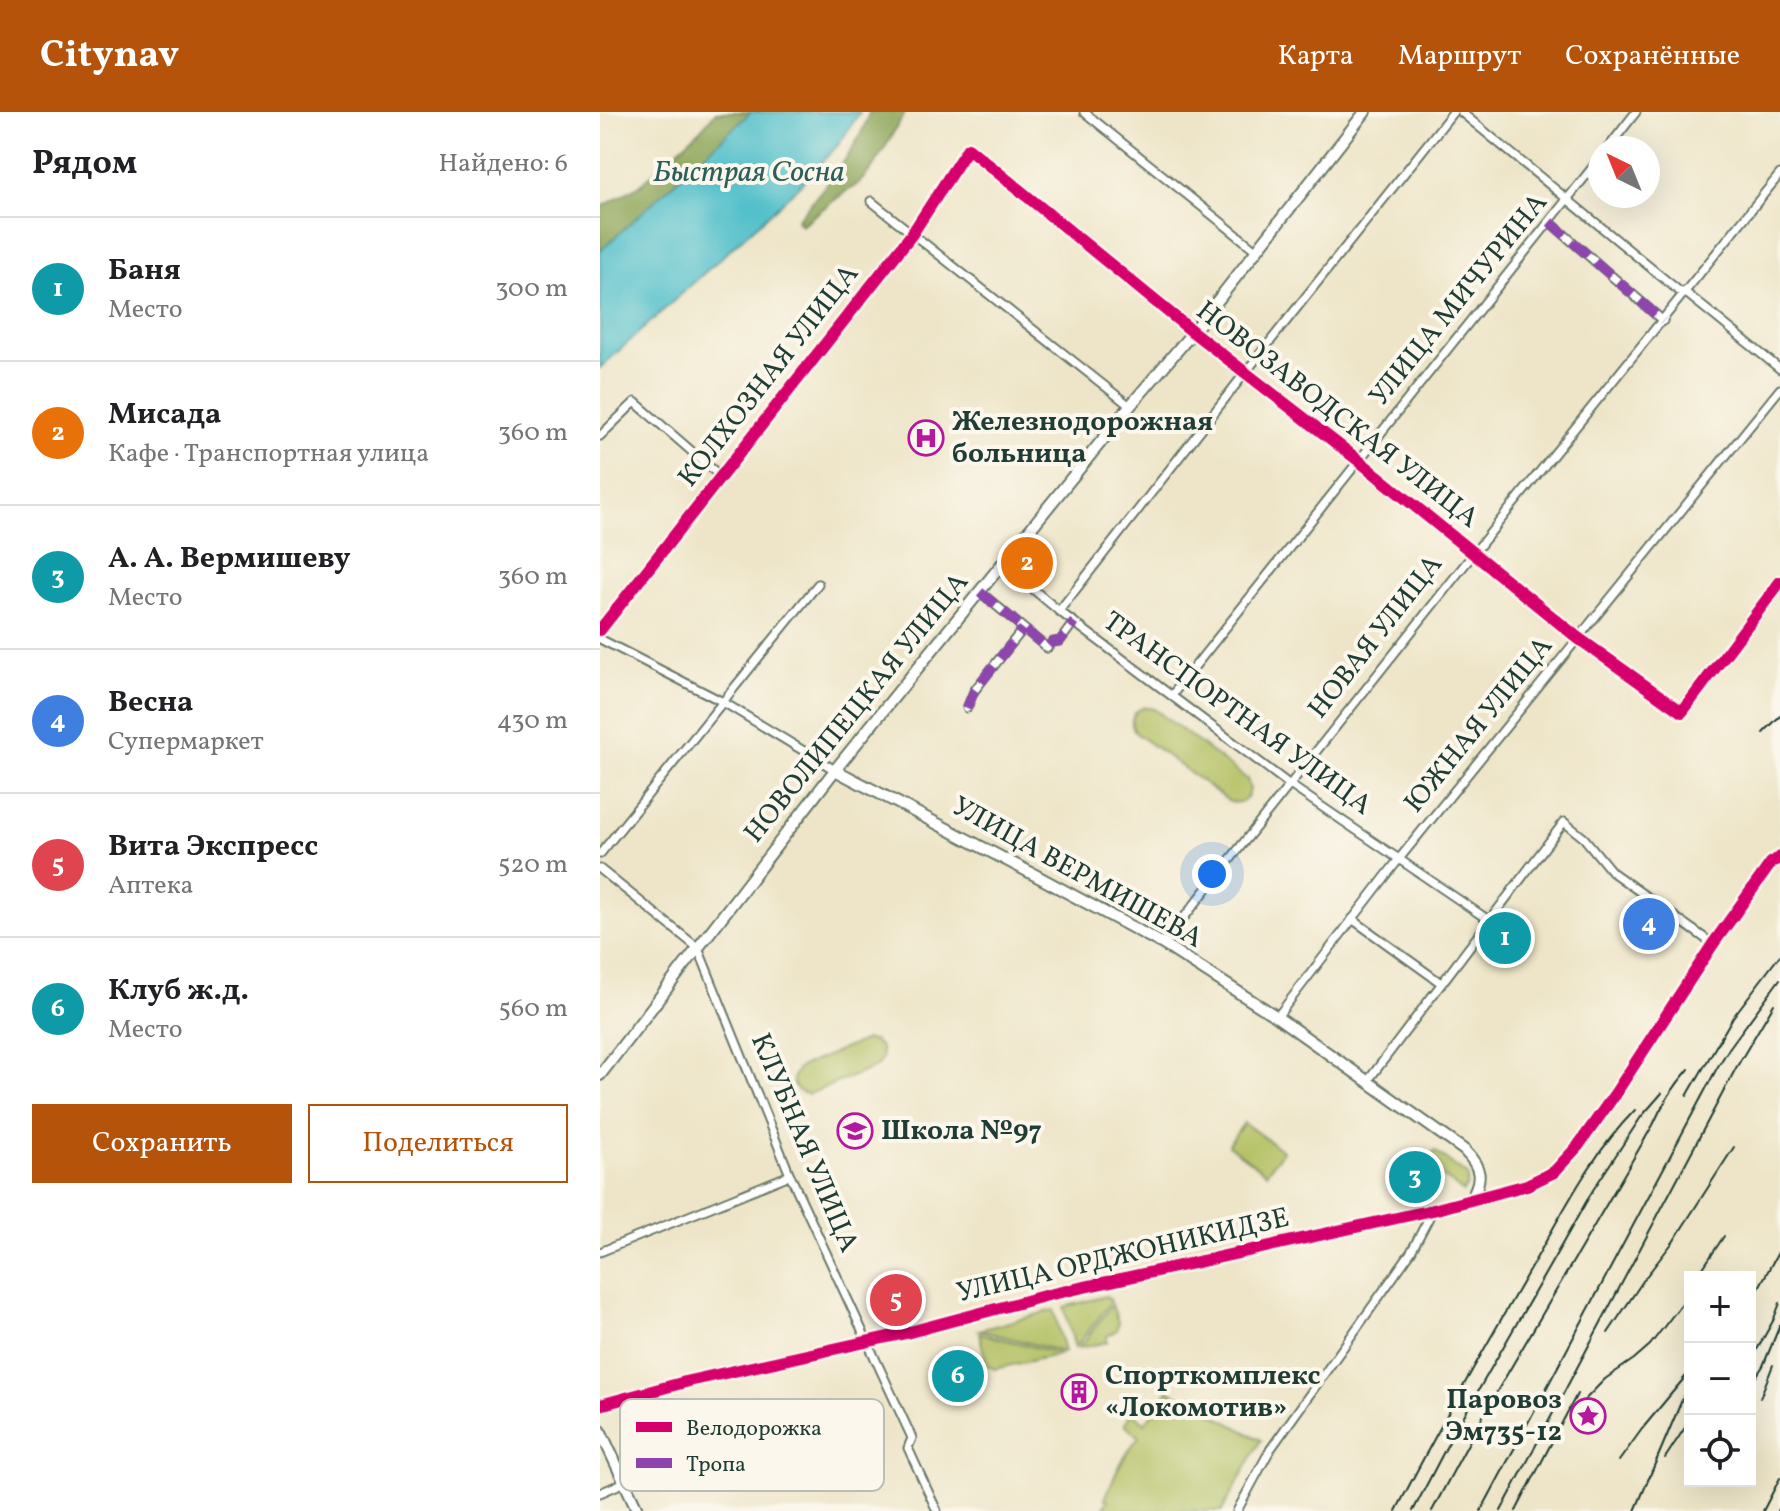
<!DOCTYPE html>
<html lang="ru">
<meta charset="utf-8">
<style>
:root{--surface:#fff;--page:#f6f6f6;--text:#202124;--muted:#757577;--line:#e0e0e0;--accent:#b45309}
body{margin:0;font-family:Vollkorn,serif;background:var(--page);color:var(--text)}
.controls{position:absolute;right:24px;bottom:24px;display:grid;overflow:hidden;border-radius:0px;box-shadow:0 8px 32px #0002}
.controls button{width:72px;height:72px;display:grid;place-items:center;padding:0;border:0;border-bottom:2px solid var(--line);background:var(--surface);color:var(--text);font:40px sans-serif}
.compass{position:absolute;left:988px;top:24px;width:72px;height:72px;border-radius:50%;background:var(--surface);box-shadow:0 8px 32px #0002;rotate:317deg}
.you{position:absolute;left:612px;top:762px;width:28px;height:28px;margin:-20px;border:6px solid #fff;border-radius:50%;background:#1a73e8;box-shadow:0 0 0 12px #1a73e833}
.badge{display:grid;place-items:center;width:52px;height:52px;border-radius:50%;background:var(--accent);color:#fff;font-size:26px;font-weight:700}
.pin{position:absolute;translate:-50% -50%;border:4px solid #fff;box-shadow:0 2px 8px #0006}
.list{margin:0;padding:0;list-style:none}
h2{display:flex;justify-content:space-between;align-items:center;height:104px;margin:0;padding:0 32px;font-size:34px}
h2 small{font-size:26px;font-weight:400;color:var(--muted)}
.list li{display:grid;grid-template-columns:52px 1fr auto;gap:24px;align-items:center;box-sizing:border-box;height:144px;padding:0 32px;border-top:2px solid var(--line)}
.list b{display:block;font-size:30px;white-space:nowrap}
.list p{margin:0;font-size:26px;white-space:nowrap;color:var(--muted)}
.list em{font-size:26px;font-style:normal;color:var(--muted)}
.actions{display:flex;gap:16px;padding:24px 32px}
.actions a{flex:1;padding:18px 0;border:2px solid var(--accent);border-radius:0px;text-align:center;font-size:28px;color:var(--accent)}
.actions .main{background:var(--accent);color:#fff}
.icon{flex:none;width:44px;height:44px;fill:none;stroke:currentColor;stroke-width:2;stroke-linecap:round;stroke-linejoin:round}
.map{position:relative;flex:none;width:1180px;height:1399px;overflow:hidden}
header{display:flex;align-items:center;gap:48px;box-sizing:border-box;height:112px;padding:0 40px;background:var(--accent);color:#fff}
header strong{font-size:38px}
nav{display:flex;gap:44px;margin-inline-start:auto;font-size:28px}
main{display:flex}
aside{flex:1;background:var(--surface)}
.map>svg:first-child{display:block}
.green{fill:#b3c062;stroke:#697e4b;stroke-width:2}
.forest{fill:#8ea658;stroke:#567246;stroke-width:2}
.water{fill:#53c0ca;stroke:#397e7f;stroke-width:2}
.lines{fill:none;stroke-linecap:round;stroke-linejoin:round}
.street-casing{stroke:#677868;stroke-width:11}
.secondary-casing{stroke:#677868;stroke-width:14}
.street{stroke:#fff;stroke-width:7}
.secondary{stroke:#fff;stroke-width:10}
.rail{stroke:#1f3d34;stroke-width:2}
.quiet{stroke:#8e44ad;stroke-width:10;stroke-dasharray:20 10;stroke-linecap:butt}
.cycleway-casing{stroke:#fbf7ec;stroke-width:17}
.cycleway{stroke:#d6006c;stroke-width:12}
.labels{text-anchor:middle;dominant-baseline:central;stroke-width:8;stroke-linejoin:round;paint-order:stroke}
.street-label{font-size:28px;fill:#1f3d34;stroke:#fbf7ec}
.poi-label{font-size:28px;font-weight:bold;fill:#1f3d34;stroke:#fbf7ec;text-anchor:start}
.water-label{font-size:30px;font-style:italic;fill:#2c5e5a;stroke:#fbf7ec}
.key{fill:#fbf7ec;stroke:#b9bfb5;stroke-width:2}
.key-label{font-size:22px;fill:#1f3d34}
</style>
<header>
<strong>Citynav</strong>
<nav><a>Карта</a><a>Маршрут</a><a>Сохранённые</a></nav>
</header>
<main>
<aside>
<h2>Рядом<small>Найдено: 6</small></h2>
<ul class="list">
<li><span class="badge" style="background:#0f9aa8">1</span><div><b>Баня</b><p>Место</p></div><em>300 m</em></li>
<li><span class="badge" style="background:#e8710a">2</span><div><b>Мисада</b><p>Кафе · Транспортная улица</p></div><em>360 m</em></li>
<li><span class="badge" style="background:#0f9aa8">3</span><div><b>А. А. Вермишеву</b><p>Место</p></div><em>360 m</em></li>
<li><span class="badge" style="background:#3f7fe0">4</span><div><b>Весна</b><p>Супермаркет</p></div><em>430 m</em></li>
<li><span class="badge" style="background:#e0444e">5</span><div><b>Вита Экспресс</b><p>Аптека</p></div><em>520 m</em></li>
<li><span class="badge" style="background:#0f9aa8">6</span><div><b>Клуб ж.д.</b><p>Место</p></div><em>560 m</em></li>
</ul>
<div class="actions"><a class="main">Сохранить</a><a>Поделиться</a></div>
</aside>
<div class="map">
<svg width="1180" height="1399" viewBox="0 0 1180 1399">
<rect width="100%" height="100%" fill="#fbf7ec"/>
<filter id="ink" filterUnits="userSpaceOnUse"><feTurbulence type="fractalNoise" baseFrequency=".0125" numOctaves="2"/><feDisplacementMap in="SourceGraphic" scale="16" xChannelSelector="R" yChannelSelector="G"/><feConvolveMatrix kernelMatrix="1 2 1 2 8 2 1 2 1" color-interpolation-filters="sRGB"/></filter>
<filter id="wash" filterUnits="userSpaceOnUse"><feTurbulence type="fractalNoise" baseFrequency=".006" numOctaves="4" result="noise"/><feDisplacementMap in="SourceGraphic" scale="32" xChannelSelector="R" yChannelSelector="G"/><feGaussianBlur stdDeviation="1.8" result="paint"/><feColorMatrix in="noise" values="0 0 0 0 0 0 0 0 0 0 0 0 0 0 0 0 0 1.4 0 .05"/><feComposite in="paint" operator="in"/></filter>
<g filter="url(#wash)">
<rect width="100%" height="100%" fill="#eee5c8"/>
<g class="green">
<path d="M544,595L554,597L647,667L650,677C648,688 641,692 630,690L537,622C528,612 531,600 544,595Z"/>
<path d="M265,928L274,929L281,936L282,946L276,955L209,982C192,981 188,966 200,955Z"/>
<path d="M644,1011L683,1039L666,1061L628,1033Z"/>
<path d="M835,1039L868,1064L867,1074L863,1080L828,1053L827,1050Z"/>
<path d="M506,1184L509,1186L511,1190L475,1236L464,1195Z"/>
<path d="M512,1193L518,1210L517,1218L507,1224V1230L479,1236Z"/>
<path d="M454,1198L464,1240L379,1218Z"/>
<path d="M379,1221L461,1242L394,1257L387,1253Z"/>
<path d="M568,1278L661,1328L622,1399H502L508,1388L505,1387C514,1364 523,1343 539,1325L525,1312L532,1299L545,1311Z"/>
</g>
<g class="forest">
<path d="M116,0H151L0,139V96L40,73L100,18Z"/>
<path d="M269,0H306C290,22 272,68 248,78L201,113L197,108C221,78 260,37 269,0Z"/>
</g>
<path class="water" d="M151,0H260L238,33L193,80L0,256V139Z"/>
</g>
<g filter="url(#ink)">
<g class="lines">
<defs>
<g id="street">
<path d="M484,0L657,139"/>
<path d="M861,0L1079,179L1086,181L1180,257"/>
<path d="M1008,36L1036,0"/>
<path d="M271,89L530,294"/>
<path d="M950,110L1063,209"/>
<path d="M0,324L35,290L120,364"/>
<path d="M403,452L459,499L690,673L890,809"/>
<path d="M380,480L447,536L453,530L460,529L474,510"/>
<path d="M459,499L645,261L853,0"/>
<path d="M0,518L312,122L368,36L593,220L758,348L978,526L1082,600L1180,470"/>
<path d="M0,527L123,590L235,658"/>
<path d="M572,583L1000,46"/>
<path d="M367,596L374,579L423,517"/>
<path d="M0,742L218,472"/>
<path d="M0,757L98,836L190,1063L312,1326L308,1336L337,1399"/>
<path d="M752,807L841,871"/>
<path d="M563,832L874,441L1180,62"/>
<path d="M677,905L799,747L1180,277"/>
<path d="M767,970L964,710L984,726L1012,760L1113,832"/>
<path d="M870,1088L927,1073L954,1060L978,1034L1015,982L1113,832L1171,751L1180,745"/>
<path d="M0,1140L190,1063"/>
<path d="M0,1381L25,1370"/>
<path d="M637,1399L670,1338L811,1140L833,1098"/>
</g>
<g id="secondary">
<path d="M0,963L235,658L530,294L593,220L765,0"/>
<path d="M0,1293L89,1269L306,1221L448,1183L833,1098L870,1088C883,1067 882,1056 864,1038L677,905L563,832L435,763L235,658"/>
<path d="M0,1318L38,1399"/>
</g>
</defs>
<use href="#street" class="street-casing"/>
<use href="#secondary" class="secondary-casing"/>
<use href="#street" class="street"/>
<use href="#secondary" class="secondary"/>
<g class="rail">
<path d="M1163,621L1180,604"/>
<path d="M1087,984L1133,905L1180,843"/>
<path d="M1097,1165L1124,1124"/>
<path d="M1157,1179L1180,1137"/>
<path d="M1008,1221L1045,1166L1073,1130L1134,1035"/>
<path d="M1150,1250L1173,1209L1180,1191"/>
<path d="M1150,1274L1163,1254L1180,1213"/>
<path d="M1160,1286L1173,1253"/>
<path d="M975,1298L1005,1267L1034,1247L1050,1233L1090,1181"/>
<path d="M1065,1346L1090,1308"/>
<path d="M1019,1349L1042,1317L1086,1264"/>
<path d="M796,1399C838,1317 884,1237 930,1157C962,1102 990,1044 1035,998"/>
<path d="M813,1399L850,1328L993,1078L1041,1005L1062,981"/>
<path d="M832,1399L885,1300L1053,1013C1062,992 1074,974 1089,957"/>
<path d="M881,1399L1117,956L1130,935L1180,867"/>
<path d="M901,1399L1136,956L1174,892"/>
<path d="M916,1399L977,1282"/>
<path d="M1035,1399L1090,1269"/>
<path d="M1163,1399L1180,1366"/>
<path d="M1177,1399L1180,1394"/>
</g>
<g class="quiet">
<path d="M950,110L1063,209"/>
<path d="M380,480L447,536L453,530L460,529L474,510"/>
<path d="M367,596L374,579L423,517"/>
</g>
<defs>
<g id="cycleway">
<path d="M0,518L312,122L368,36L593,220L758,348L978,526L1082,600L1180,470"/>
<path d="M0,1293L89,1269L306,1221L448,1183L833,1098L927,1073L954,1060L978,1034L1015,982L1113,832L1171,751L1180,745"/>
</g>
</defs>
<use href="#cycleway" class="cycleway-casing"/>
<use href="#cycleway" class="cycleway"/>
</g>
</g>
<defs>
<symbol id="hospital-ring" viewBox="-11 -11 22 22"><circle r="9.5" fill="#fbf7ec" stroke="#b5179e" stroke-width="1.5"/><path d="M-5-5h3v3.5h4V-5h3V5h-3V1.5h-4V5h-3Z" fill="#b5179e"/></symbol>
<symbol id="school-ring" viewBox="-11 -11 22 22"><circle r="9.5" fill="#fbf7ec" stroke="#b5179e" stroke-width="1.5"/><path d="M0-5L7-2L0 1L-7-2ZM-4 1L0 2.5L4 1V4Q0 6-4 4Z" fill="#b5179e"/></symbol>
<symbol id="building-ring" viewBox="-11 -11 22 22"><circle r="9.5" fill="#fbf7ec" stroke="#b5179e" stroke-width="1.5"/><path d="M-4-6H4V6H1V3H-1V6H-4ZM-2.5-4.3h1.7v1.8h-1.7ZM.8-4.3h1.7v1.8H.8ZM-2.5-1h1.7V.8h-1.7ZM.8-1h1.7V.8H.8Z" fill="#b5179e"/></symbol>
<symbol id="sight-ring" viewBox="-11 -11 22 22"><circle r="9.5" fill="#fbf7ec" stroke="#b5179e" stroke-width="1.5"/><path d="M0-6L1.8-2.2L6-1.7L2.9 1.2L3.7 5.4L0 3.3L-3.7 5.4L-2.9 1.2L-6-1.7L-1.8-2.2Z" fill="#b5179e"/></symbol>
</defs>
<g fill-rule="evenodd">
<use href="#hospital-ring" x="306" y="306" width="40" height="40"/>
<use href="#school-ring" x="235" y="999" width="40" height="40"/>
<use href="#building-ring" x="459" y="1260" width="40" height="40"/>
<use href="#sight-ring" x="968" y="1284" width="40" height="40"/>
</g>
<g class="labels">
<g class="street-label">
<text transform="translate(859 188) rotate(-51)">УЛИЦА МИЧУРИНА</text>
<text transform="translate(169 264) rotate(-52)">КОЛХОЗНАЯ УЛИЦА</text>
<text transform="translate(737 303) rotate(38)">НОВОЗАВОДСКАЯ УЛИЦА</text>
<text transform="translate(776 525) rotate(-52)">НОВАЯ УЛИЦА</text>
<text transform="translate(257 596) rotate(-51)">НОВОЛИПЕЦКАЯ УЛИЦА</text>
<text transform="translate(637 602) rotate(36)">ТРАНСПОРТНАЯ УЛИЦА</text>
<text transform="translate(879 613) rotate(-51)">ЮЖНАЯ УЛИЦА</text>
<text transform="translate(477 761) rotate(29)">УЛИЦА ВЕРМИШЕВА</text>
<text transform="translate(204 1031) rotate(67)">КЛУБНАЯ УЛИЦА</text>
<text transform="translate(523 1144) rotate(-13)">УЛИЦА ОРДЖОНИКИДЗЕ</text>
</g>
<g class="poi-label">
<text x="352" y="310">Железнодорожная<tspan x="352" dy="32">больница</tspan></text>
<text x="281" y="1019">Школа №97</text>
<text x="505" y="1264">Спорткомплекс<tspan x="505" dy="32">«Локомотив»</tspan></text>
<text x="962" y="1288" text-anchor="end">Паровоз<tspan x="962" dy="32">Эм735-12</tspan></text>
</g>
<g class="water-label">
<text x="149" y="61">Быстрая Сосна</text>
</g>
</g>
<rect x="20" y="1287" width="264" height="92" rx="12" class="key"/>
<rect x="36" y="1310" width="36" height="10" fill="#d6006c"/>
<rect x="36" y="1346" width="36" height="10" fill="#8e44ad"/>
<g class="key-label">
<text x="86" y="1323">Велодорожка</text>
<text x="86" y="1359">Тропа</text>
</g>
</svg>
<div class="controls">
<button>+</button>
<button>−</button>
<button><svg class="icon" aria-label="locate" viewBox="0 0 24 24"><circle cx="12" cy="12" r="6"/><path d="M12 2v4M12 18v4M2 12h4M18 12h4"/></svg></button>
</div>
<svg class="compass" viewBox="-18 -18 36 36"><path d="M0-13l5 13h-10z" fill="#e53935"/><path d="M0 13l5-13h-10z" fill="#757577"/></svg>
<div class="you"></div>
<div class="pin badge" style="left:905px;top:826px;background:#0f9aa8">1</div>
<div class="pin badge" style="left:427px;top:451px;background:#e8710a">2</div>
<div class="pin badge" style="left:815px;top:1065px;background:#0f9aa8">3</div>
<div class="pin badge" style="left:1049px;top:812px;background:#3f7fe0">4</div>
<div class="pin badge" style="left:296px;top:1188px;background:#e0444e">5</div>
<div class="pin badge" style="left:358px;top:1264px;background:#0f9aa8">6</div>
</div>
</main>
